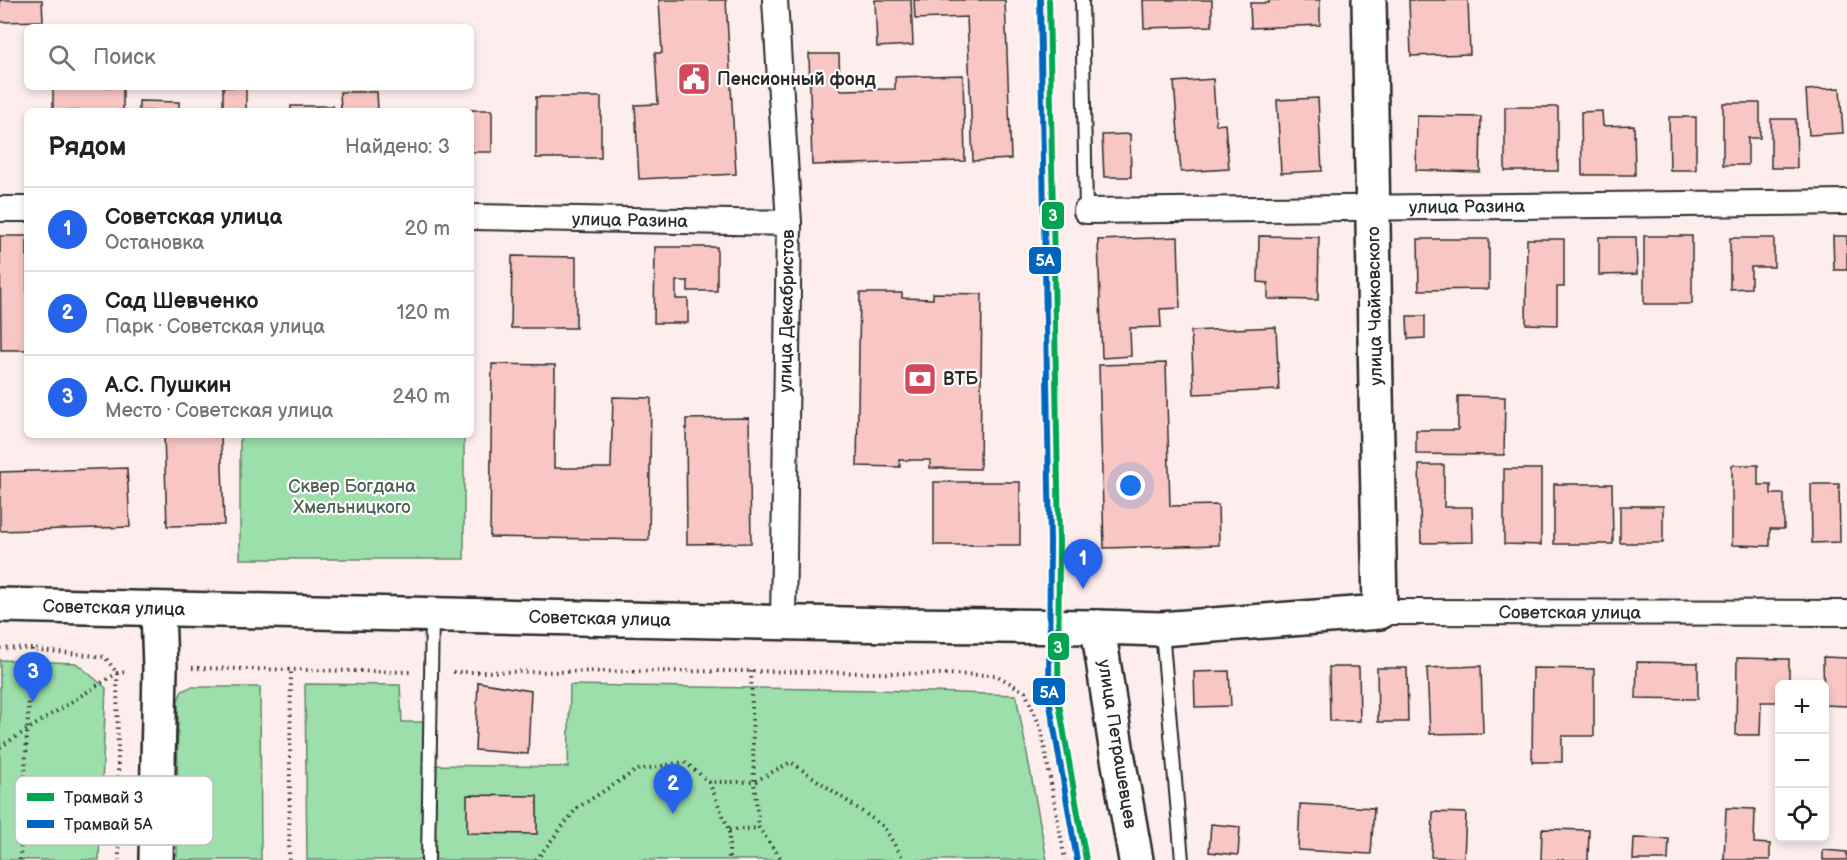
<!DOCTYPE html>
<html lang="ru">
<meta charset="utf-8">
<style>
:root{--surface:#fff;--page:#f2f2f2;--text:#202124;--muted:#757577;--line:#e0e0e0;--accent:#2563eb}
body{margin:0;font-family:"Balsamiq Sans",sans-serif;background:var(--page);color:var(--text)}
.controls{position:absolute;right:18px;bottom:18px;display:grid;overflow:hidden;border-radius:9px;box-shadow:0 3px 9px #0003}
.controls button{width:54px;height:54px;display:grid;place-items:center;padding:0;border:0;border-bottom:2px solid var(--line);background:var(--surface);color:var(--text);font:30px sans-serif}
.you{position:absolute;left:1131px;top:486px;width:21px;height:21px;margin:-15px;border:4px solid #fff;border-radius:50%;background:#1a73e8;box-shadow:0 0 0 9px #1a73e833}
.badge{display:grid;place-items:center;width:39px;height:39px;border-radius:50%;background:var(--accent);color:#fff;font-size:20px;font-weight:700}
.pin{position:absolute;translate:-50% -50px;filter:drop-shadow(0 2px 3px #0008)}
.pin::after{content:'';position:absolute;top:32px;width:21px;height:18px;background:inherit;clip-path:polygon(0 0,100% 0,50% 100%)}
.list{margin:0;padding:0;list-style:none}
h2{display:flex;justify-content:space-between;align-items:center;height:78px;margin:0;padding:0 24px;font-size:26px}
h2 small{font-size:20px;font-weight:400;color:var(--muted)}
.list li{display:grid;grid-template-columns:39px 1fr auto;gap:18px;align-items:center;box-sizing:border-box;height:84px;padding:0 24px;border-top:2px solid var(--line)}
.list b{display:block;font-size:22px;white-space:nowrap}
.list p{margin:0;font-size:20px;white-space:nowrap;color:var(--muted)}
.list em{font-size:20px;font-style:normal;color:var(--muted)}
.icon{flex:none;width:33px;height:33px;fill:none;stroke:currentColor;stroke-width:2;stroke-linecap:round;stroke-linejoin:round}
.map{position:relative;flex:none;width:1847px;height:860px;overflow:hidden}
.search{position:absolute;background:var(--surface);box-shadow:0 3px 9px #0003;left:24px;top:24px;width:450px;height:66px;display:flex;align-items:center;gap:15px;box-sizing:border-box;padding:0 21px;border-radius:9px;color:var(--muted);font-size:22px}
.panel{position:absolute;background:var(--surface);box-shadow:0 3px 9px #0003;left:24px;top:108px;width:450px;height:330px;border-radius:9px}
.map>svg:first-child{display:block}
.green{fill:#9cdfaa;stroke:#64856a;stroke-width:1.5}
.building{fill:#f8c7c3;stroke:#2b2b2b;stroke-width:1.5}
.lines{fill:none;stroke-linecap:round;stroke-linejoin:round}
.lane-casing{stroke:#2b2b2b;stroke-width:16}
.street-casing{stroke:#2b2b2b;stroke-width:28}
.secondary-casing{stroke:#2b2b2b;stroke-width:38}
.primary-casing{stroke:#2b2b2b;stroke-width:38}
.path{stroke:#2b2b2b;stroke-width:4;stroke-dasharray:1.5 4.5;stroke-linecap:butt}
.lane{stroke:#fff;stroke-width:12}
.street{stroke:#fff;stroke-width:24}
.secondary{stroke:#fff;stroke-width:33}
.primary{stroke:#fff;stroke-width:33}
.tram-1-casing{stroke:#fff;stroke-width:10}
.tram-2-casing{stroke:#fff;stroke-width:10}
.tram-1{stroke:#00a651;stroke-width:6}
.tram-2{stroke:#0065bd;stroke-width:6}
.labels{text-anchor:middle;dominant-baseline:central;stroke-width:4.5;stroke-linejoin:round;paint-order:stroke}
.poi-label{font-size:18px;font-weight:bold;fill:#2b2b2b;stroke:#fff;text-anchor:start}
.street-label{font-size:18px;fill:#2b2b2b;stroke:#fff}
.park-label{font-size:18px;fill:#4d6151;stroke:#fff}
.key{fill:#fff;stroke:#bfbfbf;stroke-width:1.5}
.key-label{font-size:16px;fill:#2b2b2b}
.line-badge{stroke:#fff;stroke-width:2}
.badge-label{font-size:16px;text-anchor:middle;font-weight:bold;fill:#fff}
</style>
<div class="map">
<svg width="1847" height="860" viewBox="0 0 1847 860">
<rect width="100%" height="100%" fill="#fdeeed"/>
<filter id="ink" filterUnits="userSpaceOnUse"><feTurbulence type="fractalNoise" baseFrequency=".0167" numOctaves="2"/><feDisplacementMap in="SourceGraphic" scale="12" xChannelSelector="R" yChannelSelector="G"/><feConvolveMatrix kernelMatrix="1 2 1 2 8 2 1 2 1" color-interpolation-filters="sRGB"/></filter>
<g filter="url(#ink)">
<g class="green">
<rect x="240" y="435" width="224" height="124"/>
<path d="M0,660L76,663L106,688L99,860H0Z"/>
<path d="M305,684L400,685L402,722H425L429,765L568,767L570,685L876,690L1016,695L1047,860H307Z"/>
<path d="M191,687H260L261,860H177L178,700L182,691Z"/>
</g>
<g class="building">
<path d="M0,0H42L43,21L0,22Z"/>
<path d="M659,0H726L736,174L639,179L635,105L658,104L655,53H662Z"/>
<path d="M875,0H911L913,45L877,47Z"/>
<path d="M914,0H1005L1011,159L973,161L967,17L915,19Z"/>
<path d="M1143,0H1212V26L1144,28Z"/>
<path d="M1269,0H1320V25L1251,28L1250,3H1269Z"/>
<path d="M1409,0H1468L1470,54L1411,56Z"/>
<path d="M809,54H839L840,90L895,89V77L963,75L965,161L812,165Z"/>
<path d="M1213,79L1216,125L1225,124L1229,169L1181,172L1174,82Z"/>
<rect x="53" y="87" width="70" height="24"/>
<rect x="223" y="87" width="23" height="24"/>
<path d="M1840,88L1843,133L1809,135L1806,90Z"/>
<path d="M340,92H377L378,111H341Z"/>
<rect x="536" y="97" width="65" height="61"/>
<path d="M1318,98L1322,171L1281,173L1277,100Z"/>
<path d="M139,101L179,102V111H139Z"/>
<path d="M1723,103H1760V138H1748V165H1723Z"/>
<rect x="291" y="106" width="42" height="5"/>
<rect x="1505" y="107" width="53" height="64"/>
<path d="M446,110H492V152H471V111H446Z"/>
<path d="M1602,111L1603,126L1634,125L1635,175H1582L1581,112Z"/>
<path d="M1417,116L1481,117L1480,172L1416,170Z"/>
<path d="M1669,117H1696V170H1670Z"/>
<path d="M1771,119H1796L1797,168H1771Z"/>
<path d="M1130,134L1131,177H1104L1102,135Z"/>
<path d="M0,236H27V350H1Z"/>
<path d="M1259,236L1319,237L1318,300L1268,299V283L1258,282Z"/>
<rect x="1644" y="236" width="48" height="68"/>
<path d="M1833,236H1847V270H1834Z"/>
<path d="M1178,237L1180,308L1160,309L1161,327L1130,328L1131,356L1102,358L1098,240Z"/>
<path d="M1599,237H1636L1637,274L1599,275Z"/>
<path d="M1730,238H1774V267H1751V288L1730,289Z"/>
<path d="M1418,239H1489V289L1419,290Z"/>
<path d="M1527,239H1564V287H1557V325L1526,324Z"/>
<path d="M655,247H717V291H688V281H676V299H688V323H654Z"/>
<path d="M512,256L576,257V328H511Z"/>
<path d="M860,293H902V298L933,299V293L982,294L980,469L930,468V460H899L900,467L857,466Z"/>
<path d="M1407,316H1425V338L1408,339Z"/>
<path d="M1276,327L1279,390L1194,394L1191,331Z"/>
<path d="M1166,363L1170,506L1218,505L1219,545L1104,548L1099,365Z"/>
<path d="M492,364L555,365L554,468H611L613,397L651,398L649,540L490,537Z"/>
<path d="M1458,396L1505,397L1504,455L1416,454V430H1458Z"/>
<path d="M749,418L751,543L687,544L686,419Z"/>
<path d="M164,435H221L224,525L167,526Z"/>
<path d="M1419,465H1444V507H1472L1473,542L1421,543Z"/>
<path d="M1732,465H1758V485H1771V494H1784V529H1770V546L1732,545Z"/>
<path d="M127,468L130,527L0,531V472Z"/>
<path d="M1504,469H1541V545L1504,544Z"/>
<rect x="934" y="482" width="86" height="63"/>
<path d="M1554,484H1612L1613,544H1554Z"/>
<path d="M1811,484H1839L1840,542L1812,543Z"/>
<rect x="1620" y="506" width="43" height="37"/>
<path d="M1823,657L1847,658V706L1824,705Z"/>
<path d="M1737,658L1789,659V684H1780V702H1761L1760,735H1736Z"/>
<path d="M1637,662L1698,663V699L1636,698Z"/>
<path d="M1481,666L1483,733L1430,734L1427,668Z"/>
<path d="M1329,667H1359L1360,721H1330Z"/>
<path d="M1377,668H1407L1408,722H1378Z"/>
<path d="M1533,668L1594,669V736H1562V762H1532Z"/>
<path d="M1229,671L1231,706L1195,707L1194,672Z"/>
<path d="M478,682L531,691L528,754L475,750Z"/>
<path d="M467,795L537,796V834L467,833Z"/>
<path d="M1300,804L1374,808L1371,854L1298,850Z"/>
<path d="M1726,808L1755,809L1754,843L1770,844V860H1724Z"/>
<path d="M1433,812L1466,813L1464,858L1431,857Z"/>
<path d="M1211,824L1240,827L1238,855L1209,852Z"/>
<path d="M1542,829L1589,830L1588,860H1541Z"/>
<path d="M1634,838L1669,839L1668,860H1633Z"/>
<path d="M1823,850L1847,852V860H1823Z"/>
</g>
<g class="lines">
<defs>
<g id="lane">
<path d="M1082,0L1086,211"/>
<path d="M1162,631L1182,860"/>
<path d="M428,860L432,616"/>
</g>
<g id="street">
<path d="M775,0L789,223L783,622"/>
<path d="M0,209H27"/>
<path id="s1" d="M1086,211L1847,202"/>
<path id="s2" d="M471,217L789,223"/>
<path id="s3" d="M1380,612L1847,613"/>
</g>
<g id="secondary">
<path id="s4" d="M0,605L892,625L1098,627"/>
<path d="M156,860L160,668L158,610"/>
</g>
<path id="primary" d="M1136,860L1116,747L1098,627L1161,629L1380,612L1369,0"/>
</defs>
<use href="#lane" class="lane-casing"/>
<use href="#street" class="street-casing"/>
<use href="#secondary" class="secondary-casing"/>
<use href="#primary" class="primary-casing"/>
<g class="path">
<path d="M0,648L32,649L105,657L117,673L119,860"/>
<path d="M192,668L410,672"/>
<path d="M751,671L754,782L759,828L782,860"/>
<path d="M453,672L751,671L996,675L1025,692L1041,728L1065,860"/>
<path d="M0,747L117,673L128,672"/>
<path d="M709,782L729,830V860"/>
<path d="M729,830L759,828"/>
<path d="M20,860L32,649"/>
<path d="M289,860L291,670"/>
<path d="M536,860L577,808L637,770L685,762L709,782H754L791,762L883,826L904,860"/>
</g>
<use href="#lane" class="lane"/>
<use href="#street" class="street"/>
<use href="#secondary" class="secondary"/>
<use href="#primary" class="primary"/>
<defs>
<path id="tram-1" d="M1049,0L1059,541L1058,698L1086,860"/>
<path id="tram-2" d="M1040,0L1050,541L1049,699L1077,860"/>
</defs>
<use href="#tram-1" class="tram-1-casing"/>
<use href="#tram-2" class="tram-2-casing"/>
<use href="#tram-1" class="tram-1"/>
<use href="#tram-2" class="tram-2"/>
</g>
</g>
<defs>
<symbol id="civic-square" viewBox="-11 -11 22 22"><rect x="-9" y="-9" width="18" height="18" rx="4" fill="#d1495b" stroke="#fff"/><path d="M-.6-6.5H3V-4.5H.6V-3L4-1V1h2V6H-6V1h2V-1L-.6-3ZM-1.2 2.5V6h2.4V2.5Z" fill="#fff"/></symbol>
<symbol id="bank-square" viewBox="-11 -11 22 22"><rect x="-9" y="-9" width="18" height="18" rx="4" fill="#d1495b" stroke="#fff"/><path d="M-6-4H6V4H-6ZM0-2.3a2.3 2.3 0 1 0 0 4.6a2.3 2.3 0 1 0 0-4.6Z" fill="#fff"/></symbol>
</defs>
<g fill-rule="evenodd">
<use href="#civic-square" x="675" y="60" width="38" height="38"/>
<use href="#bank-square" x="901" y="360" width="38" height="38"/>
</g>
<g class="labels">
<g class="poi-label">
<text x="717" y="79">Пенсионный фонд</text>
<text x="943" y="379">ВТБ</text>
</g>
<g class="street-label">
<text stroke="none"><textPath href="#s1" startOffset="381">улица Разина</textPath></text>
<text stroke="none"><textPath href="#s2" startOffset="159">улица Разина</textPath></text>
<text transform="translate(1375 306) rotate(-91)">улица Чайковского</text>
<text transform="translate(787 311) rotate(-89)">улица Декабристов</text>
<text stroke="none"><textPath href="#s4" startOffset="114">Советская улица</textPath></text>
<text stroke="none"><textPath href="#s3" startOffset="190">Советская улица</textPath></text>
<text stroke="none"><textPath href="#s4" startOffset="600">Советская улица</textPath></text>
<text transform="translate(1117 744) rotate(81)">улица Петрашевцев</text>
</g>
<g class="park-label">
<text x="352" y="486">Сквер Богдана<tspan x="352" dy="21">Хмельницкого</tspan></text>
</g>
</g>
<rect x="15" y="776" width="198" height="69" rx="9" class="key"/>
<rect x="27" y="793" width="27" height="8" fill="#00a651"/>
<rect x="27" y="820" width="27" height="8" fill="#0065bd"/>
<g class="key-label">
<text x="64" y="803">Трамвай 3</text>
<text x="64" y="830">Трамвай 5А</text>
</g>
<g class="line-badge">
<rect x="1041" y="201" width="24" height="29" rx="6" fill="#00a651"/>
<rect x="1028" y="246" width="34" height="29" rx="6" fill="#0065bd"/>
<rect x="1047" y="632" width="23" height="29" rx="6" fill="#00a651"/>
<rect x="1032" y="677" width="34" height="29" rx="6" fill="#0065bd"/>
</g>
<g class="badge-label">
<text x="1053" y="221">3</text>
<text x="1045" y="266">5А</text>
<text x="1058" y="653">3</text>
<text x="1049" y="698">5А</text>
</g>
</svg>
<div class="controls">
<button>+</button>
<button>−</button>
<button><svg class="icon" aria-label="locate" viewBox="0 0 24 24"><circle cx="12" cy="12" r="6"/><path d="M12 2v4M12 18v4M2 12h4M18 12h4"/></svg></button>
</div>
<div class="you"></div>
<div class="pin badge" style="left:1083px;top:589px">1</div>
<div class="pin badge" style="left:673px;top:814px">2</div>
<div class="pin badge" style="left:33px;top:702px">3</div>
<div class="search"><svg class="icon" aria-label="search" viewBox="0 0 24 24"><circle cx="10" cy="10" r="6"/><path d="M15 15l6 6"/></svg>Поиск</div>
<section class="panel">
<h2>Рядом<small>Найдено: 3</small></h2>
<ul class="list">
<li><span class="badge">1</span><div><b>Советская улица</b><p>Остановка</p></div><em>20 m</em></li>
<li><span class="badge">2</span><div><b>Сад Шевченко</b><p>Парк · Советская улица</p></div><em>120 m</em></li>
<li><span class="badge">3</span><div><b>А.С. Пушкин</b><p>Место · Советская улица</p></div><em>240 m</em></li>
</ul>
</section>
</div>
